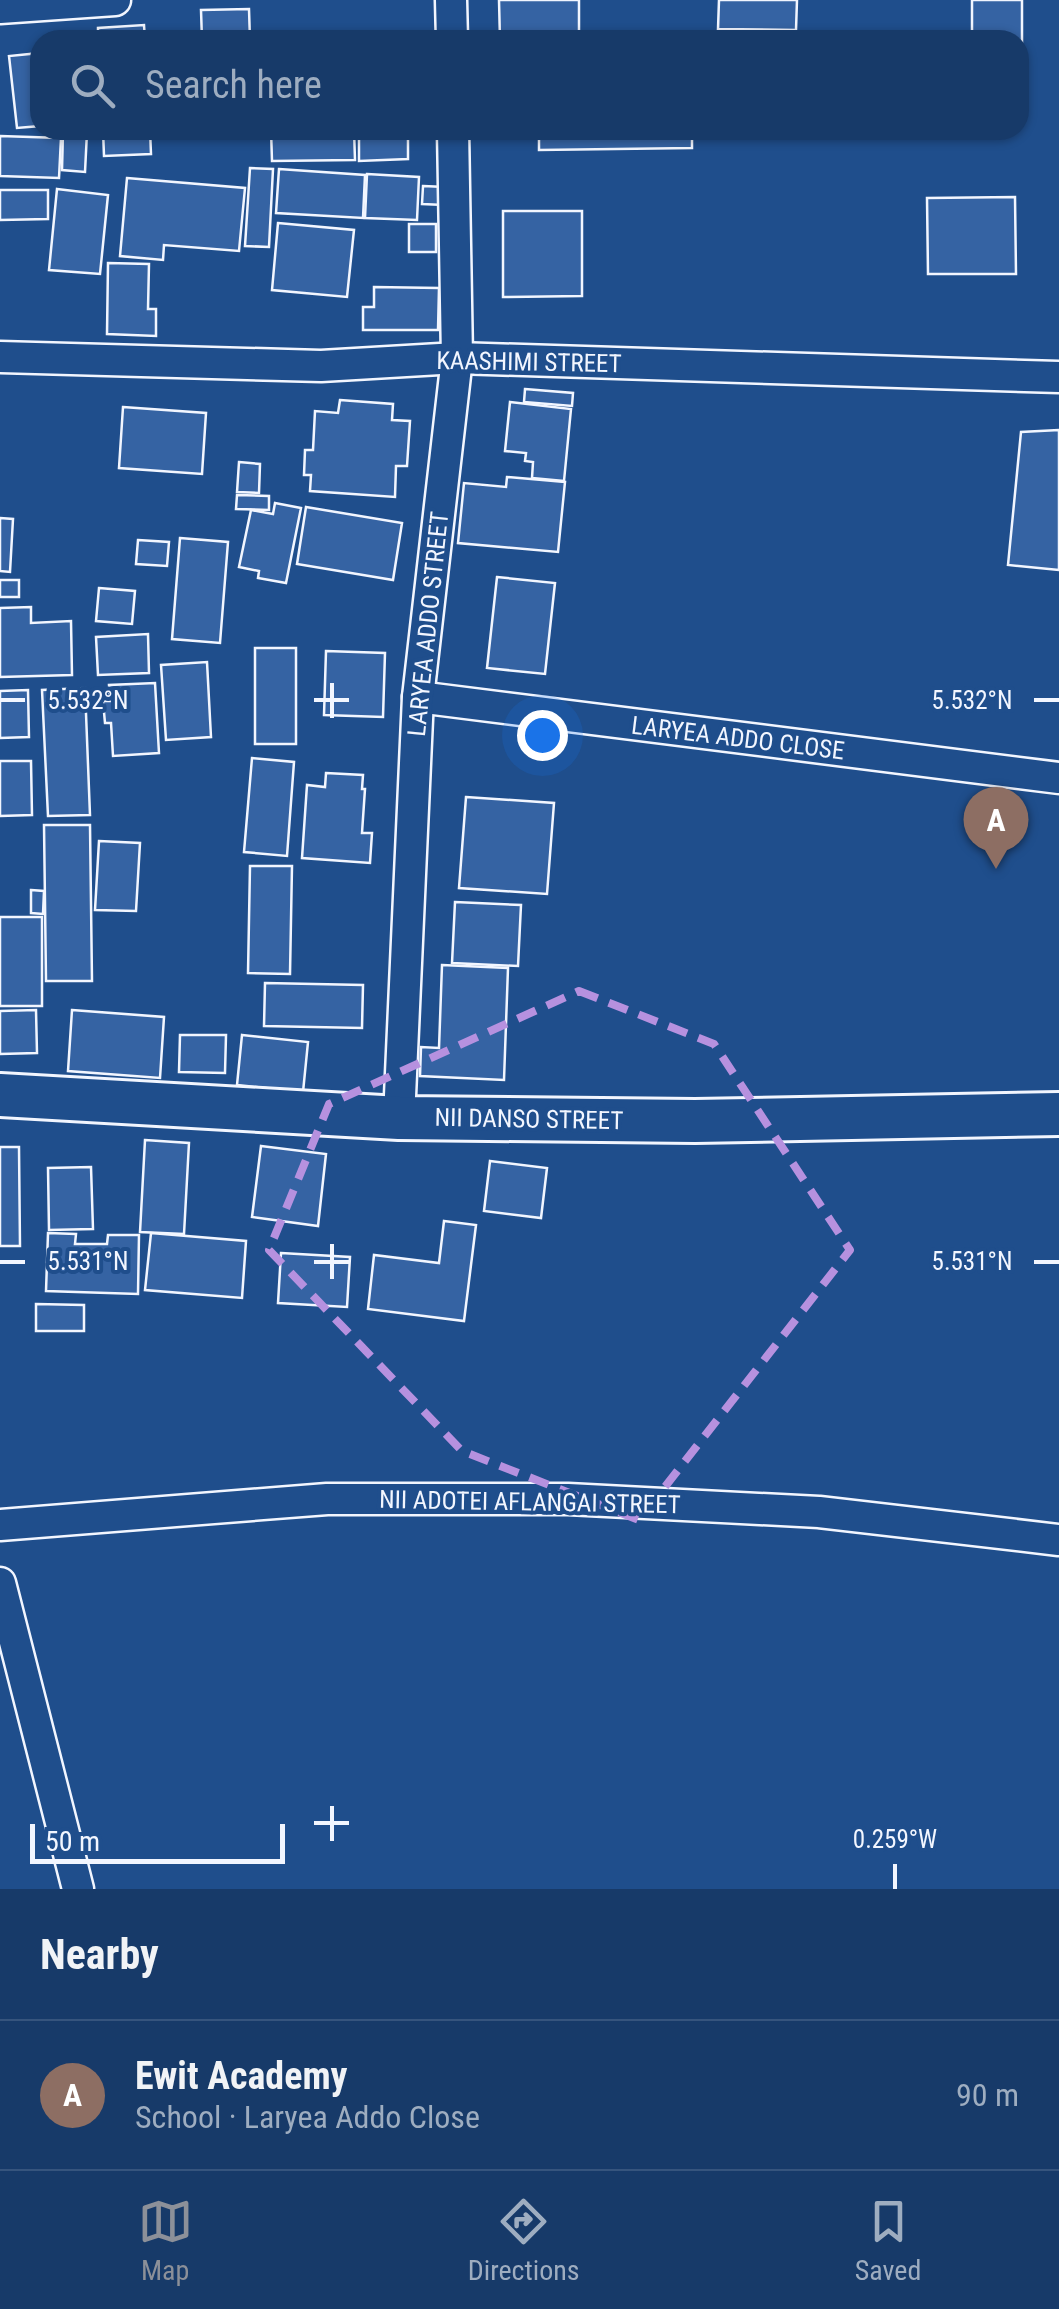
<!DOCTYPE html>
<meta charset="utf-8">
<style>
:root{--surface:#173a69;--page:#20416f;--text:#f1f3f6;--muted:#9eadc0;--line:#36547d;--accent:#8c9099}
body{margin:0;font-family:"Roboto Condensed",sans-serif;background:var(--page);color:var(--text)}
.scale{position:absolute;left:30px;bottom:25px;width:255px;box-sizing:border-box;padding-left:10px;border:5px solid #f2f6ff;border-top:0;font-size:28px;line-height:35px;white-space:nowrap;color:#f2f6ff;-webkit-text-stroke:8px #1f4e8c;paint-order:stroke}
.you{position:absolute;left:542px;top:735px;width:35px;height:35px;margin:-25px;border:8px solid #fff;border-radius:50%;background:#1a73e8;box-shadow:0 0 0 15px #1a73e833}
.badge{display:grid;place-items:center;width:65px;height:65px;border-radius:50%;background:var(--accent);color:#fff;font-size:32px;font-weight:700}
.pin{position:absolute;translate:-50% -82px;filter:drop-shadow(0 2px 5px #0008)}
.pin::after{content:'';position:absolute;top:52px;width:35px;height:30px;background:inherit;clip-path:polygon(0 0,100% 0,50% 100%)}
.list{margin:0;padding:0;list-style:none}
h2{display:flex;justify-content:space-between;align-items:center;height:130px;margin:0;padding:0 40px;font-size:42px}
h2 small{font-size:32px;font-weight:400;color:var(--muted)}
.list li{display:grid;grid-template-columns:65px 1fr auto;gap:30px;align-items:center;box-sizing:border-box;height:150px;padding:0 40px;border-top:2px solid var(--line)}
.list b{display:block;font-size:38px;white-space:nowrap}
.list p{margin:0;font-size:32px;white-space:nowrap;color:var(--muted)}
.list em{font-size:32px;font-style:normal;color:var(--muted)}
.icon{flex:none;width:55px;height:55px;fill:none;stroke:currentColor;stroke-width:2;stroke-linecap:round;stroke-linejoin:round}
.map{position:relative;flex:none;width:1059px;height:1889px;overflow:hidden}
.search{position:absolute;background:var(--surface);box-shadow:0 2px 8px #0004;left:30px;right:30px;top:30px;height:110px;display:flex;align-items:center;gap:25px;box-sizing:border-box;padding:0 35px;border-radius:30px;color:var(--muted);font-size:38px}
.sheet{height:280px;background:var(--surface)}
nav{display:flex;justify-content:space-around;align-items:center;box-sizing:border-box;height:140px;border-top:2px solid var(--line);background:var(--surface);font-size:28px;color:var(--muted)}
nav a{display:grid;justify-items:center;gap:5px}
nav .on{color:var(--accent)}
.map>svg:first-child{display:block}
.building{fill:#3563a3;stroke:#f2f6ff;stroke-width:2.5}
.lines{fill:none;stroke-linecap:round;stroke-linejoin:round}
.street-casing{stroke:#f2f6ff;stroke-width:35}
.secondary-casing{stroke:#f2f6ff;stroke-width:48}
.street{stroke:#1f4e8c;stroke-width:30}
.secondary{stroke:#1f4e8c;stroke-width:42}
.marked{fill:none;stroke:#b691df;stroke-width:8;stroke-dasharray:20 12;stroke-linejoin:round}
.ticks{fill:none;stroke:#f2f6ff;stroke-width:4}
.labels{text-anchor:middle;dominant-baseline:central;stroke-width:8;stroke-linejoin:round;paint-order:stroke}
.street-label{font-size:25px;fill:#f2f6ff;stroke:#1f4e8c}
.ticks-label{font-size:25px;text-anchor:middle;fill:#f2f6ff;stroke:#1f4e8c;stroke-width:8;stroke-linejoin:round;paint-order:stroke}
</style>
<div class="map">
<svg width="1059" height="1889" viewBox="0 0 1059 1889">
<rect width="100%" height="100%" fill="#1f4e8c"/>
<g class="building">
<path d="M499,0H579V40H500Z"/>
<path d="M719,0H797L796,30L718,29Z"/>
<path d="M972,0H1022V62H1019V40H972Z"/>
<path d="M249,9L250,40H202L201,10Z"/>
<path d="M144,25L145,40H98V28Z"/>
<path d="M40,53V126L17,128L9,56Z"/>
<path d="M103,130H150L151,154L104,156Z"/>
<rect x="174" y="130" width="60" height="8"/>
<path d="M271,130H354L355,160L272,161Z"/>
<path d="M359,130H408V159L359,161Z"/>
<path d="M529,130H692V148L539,150V132Z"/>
<path d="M63,131L87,132L85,172L62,170Z"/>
<path d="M0,136L61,138L59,178L0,176Z"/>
<path d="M250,168L273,169L269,247L245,246Z"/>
<path d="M279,169L365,175L363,218L276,213Z"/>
<path d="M367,174L419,177L417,220L365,218Z"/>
<path d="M127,178L245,188L239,251L164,245L163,260L120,256Z"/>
<path d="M423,186L445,187L444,205L422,204Z"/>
<path d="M57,189L108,195L100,274L49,270Z"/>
<path d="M0,190H48V219L0,220Z"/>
<path d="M1015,197L1016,274H928L927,198Z"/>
<path d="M503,211H582V296L503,297Z"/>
<path d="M278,223L354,230L347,297L272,290Z"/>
<rect x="409" y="224" width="27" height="28"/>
<path d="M108,263L149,264L148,309H156V336L107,334Z"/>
<path d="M374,287L439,288L438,330H363V307H374Z"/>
<path d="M525,389L573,393L572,406L524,402Z"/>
<path d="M340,400L393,404L392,420L410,421L407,466H396L395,497L310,491L311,475H304L305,450H313L315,411L338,413Z"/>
<path d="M510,402L571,409L564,481L532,478L533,462L525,461L526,453L505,451Z"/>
<path d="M123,407L206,413L202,474L119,468Z"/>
<path d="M1059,430V570L1008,565L1021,432Z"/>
<path d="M239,462L260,464L259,493L237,492Z"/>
<path d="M507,477L565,482L558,552L458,543L464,483L506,487Z"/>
<path d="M237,495L269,496V510L236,509Z"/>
<path d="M275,503L301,508L286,583L258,578L259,571L239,567L251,510L273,514Z"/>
<path d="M306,507L402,523L393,580L297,564Z"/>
<path d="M0,518L13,519L10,572L0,571Z"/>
<path d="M180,538L228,542L220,643L172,639Z"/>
<path d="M138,540L169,542L167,566L136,564Z"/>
<path d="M497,577L555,583L545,674L487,668Z"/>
<rect x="0" y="580" width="19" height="17"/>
<path d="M99,588L135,591L132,624L96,621Z"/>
<path d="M31,607V623L71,621L72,675L0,677V608Z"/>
<path d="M148,634L149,673L98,675L96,637Z"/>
<rect x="255" y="648" width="41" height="96"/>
<path d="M326,651L385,653L383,717L324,715Z"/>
<path d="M207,662L211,737L166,740L161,665Z"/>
<path d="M155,683L159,753L113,756L111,723H105L103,701H110L109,685Z"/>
<path d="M85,688L90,815L48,816L42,690Z"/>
<path d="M28,690L29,737L0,738V691Z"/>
<path d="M252,758L294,762L287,856L244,852Z"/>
<path d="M0,761H31L32,815L0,816Z"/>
<path d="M326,773L363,775L362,789H365L362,833H372L370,863L302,858L307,785L325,787Z"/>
<path d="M466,797L554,803L547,894L459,888Z"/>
<path d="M44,825H90L92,981H46Z"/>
<path d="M99,841L140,843L136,911L95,910Z"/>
<path d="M250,866H292L290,974L248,973Z"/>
<path d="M31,890L44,891L43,914L31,913Z"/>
<path d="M455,902L521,905L518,966L452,963Z"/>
<rect x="0" y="917" width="42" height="89"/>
<path d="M442,965L508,968L504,1080L420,1076L421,1047L439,1048Z"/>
<path d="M265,983L363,985L362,1028L264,1026Z"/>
<path d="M36,1010L37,1053L0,1054V1011Z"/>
<path d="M72,1010L164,1017L160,1078L68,1071Z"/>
<path d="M180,1035H226L225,1073L179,1072Z"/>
<path d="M242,1035L308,1042L303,1092L237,1085Z"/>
<path d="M145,1140L189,1143L184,1234L140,1232Z"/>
<path d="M261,1146L326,1154L318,1226L252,1217Z"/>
<path d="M0,1147H19L20,1246H0Z"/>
<path d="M490,1161L547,1168L541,1218L484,1211Z"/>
<path d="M91,1167L93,1229L49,1230L48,1168Z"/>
<path d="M444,1221L476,1225L464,1321L368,1309L374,1255L439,1263Z"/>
<path d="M48,1233L76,1234L75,1244H107L108,1235H139L138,1294L46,1291Z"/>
<path d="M151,1233L246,1241L242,1298L145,1290Z"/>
<path d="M281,1253L350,1257L347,1307L278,1303Z"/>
<path d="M36,1304L84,1305V1331H36Z"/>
</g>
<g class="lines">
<defs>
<g id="street">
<path d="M451,0L452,40"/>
<path d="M0,8L115,0"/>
<path d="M0,357L321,366L457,358L1059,377"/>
<path d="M418,697L1059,778"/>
<path d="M399,1118L418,697L457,358L453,130"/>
<path d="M0,1525L327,1499H568L819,1512L1059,1540"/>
<path d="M0,1583L78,1889"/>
</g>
<path id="secondary" d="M0,1095L399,1118L695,1121L1059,1114"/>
</defs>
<use href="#street" class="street-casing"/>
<use href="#secondary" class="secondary-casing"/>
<use href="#street" class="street"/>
<use href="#secondary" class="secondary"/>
</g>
<path class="marked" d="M579,991L714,1044L850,1250L639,1520L462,1451L269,1250L329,1104Z"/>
<path class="ticks" d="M332,683V718M0,700H25M314,700H349M1034,700H1059M332,1244V1279M0,1262H25M314,1262H349M1034,1262H1059M332,1806V1841M314,1823H349M895,1864V1889"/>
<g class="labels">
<g class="street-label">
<text transform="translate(529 362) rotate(1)">KAASHIMI STREET</text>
<text transform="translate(428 624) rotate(-84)">LARYEA ADDO STREET</text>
<text transform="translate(738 738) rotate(7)">LARYEA ADDO CLOSE</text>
<text transform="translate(529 1119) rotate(1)">NII DANSO STREET</text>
<text transform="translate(530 1502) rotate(1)">NII ADOTEI AFLANGAI STREET</text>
</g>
</g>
<g class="ticks-label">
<text x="88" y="709">5.532°N</text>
<text x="972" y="709">5.532°N</text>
<text x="88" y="1270">5.531°N</text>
<text x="972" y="1270">5.531°N</text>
<text x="895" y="1848">0.259°W</text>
</g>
</svg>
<div class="scale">50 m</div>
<div class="you"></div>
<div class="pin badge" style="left:996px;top:869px;background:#8d6e63">A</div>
<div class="search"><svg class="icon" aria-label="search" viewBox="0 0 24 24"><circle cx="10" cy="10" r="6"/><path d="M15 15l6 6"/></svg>Search here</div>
</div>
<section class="sheet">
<h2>Nearby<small></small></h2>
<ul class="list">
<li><span class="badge" style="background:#8d6e63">A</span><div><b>Ewit Academy</b><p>School · Laryea Addo Close</p></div><em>90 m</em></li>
</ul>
</section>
<nav>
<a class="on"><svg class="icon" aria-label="map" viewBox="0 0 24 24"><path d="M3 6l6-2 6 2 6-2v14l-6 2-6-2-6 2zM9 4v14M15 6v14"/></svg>Map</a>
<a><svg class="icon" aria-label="directions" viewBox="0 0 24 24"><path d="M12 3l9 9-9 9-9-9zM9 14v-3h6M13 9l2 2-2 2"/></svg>Directions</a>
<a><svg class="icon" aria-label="saved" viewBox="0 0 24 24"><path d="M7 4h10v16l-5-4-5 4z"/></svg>Saved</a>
</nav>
